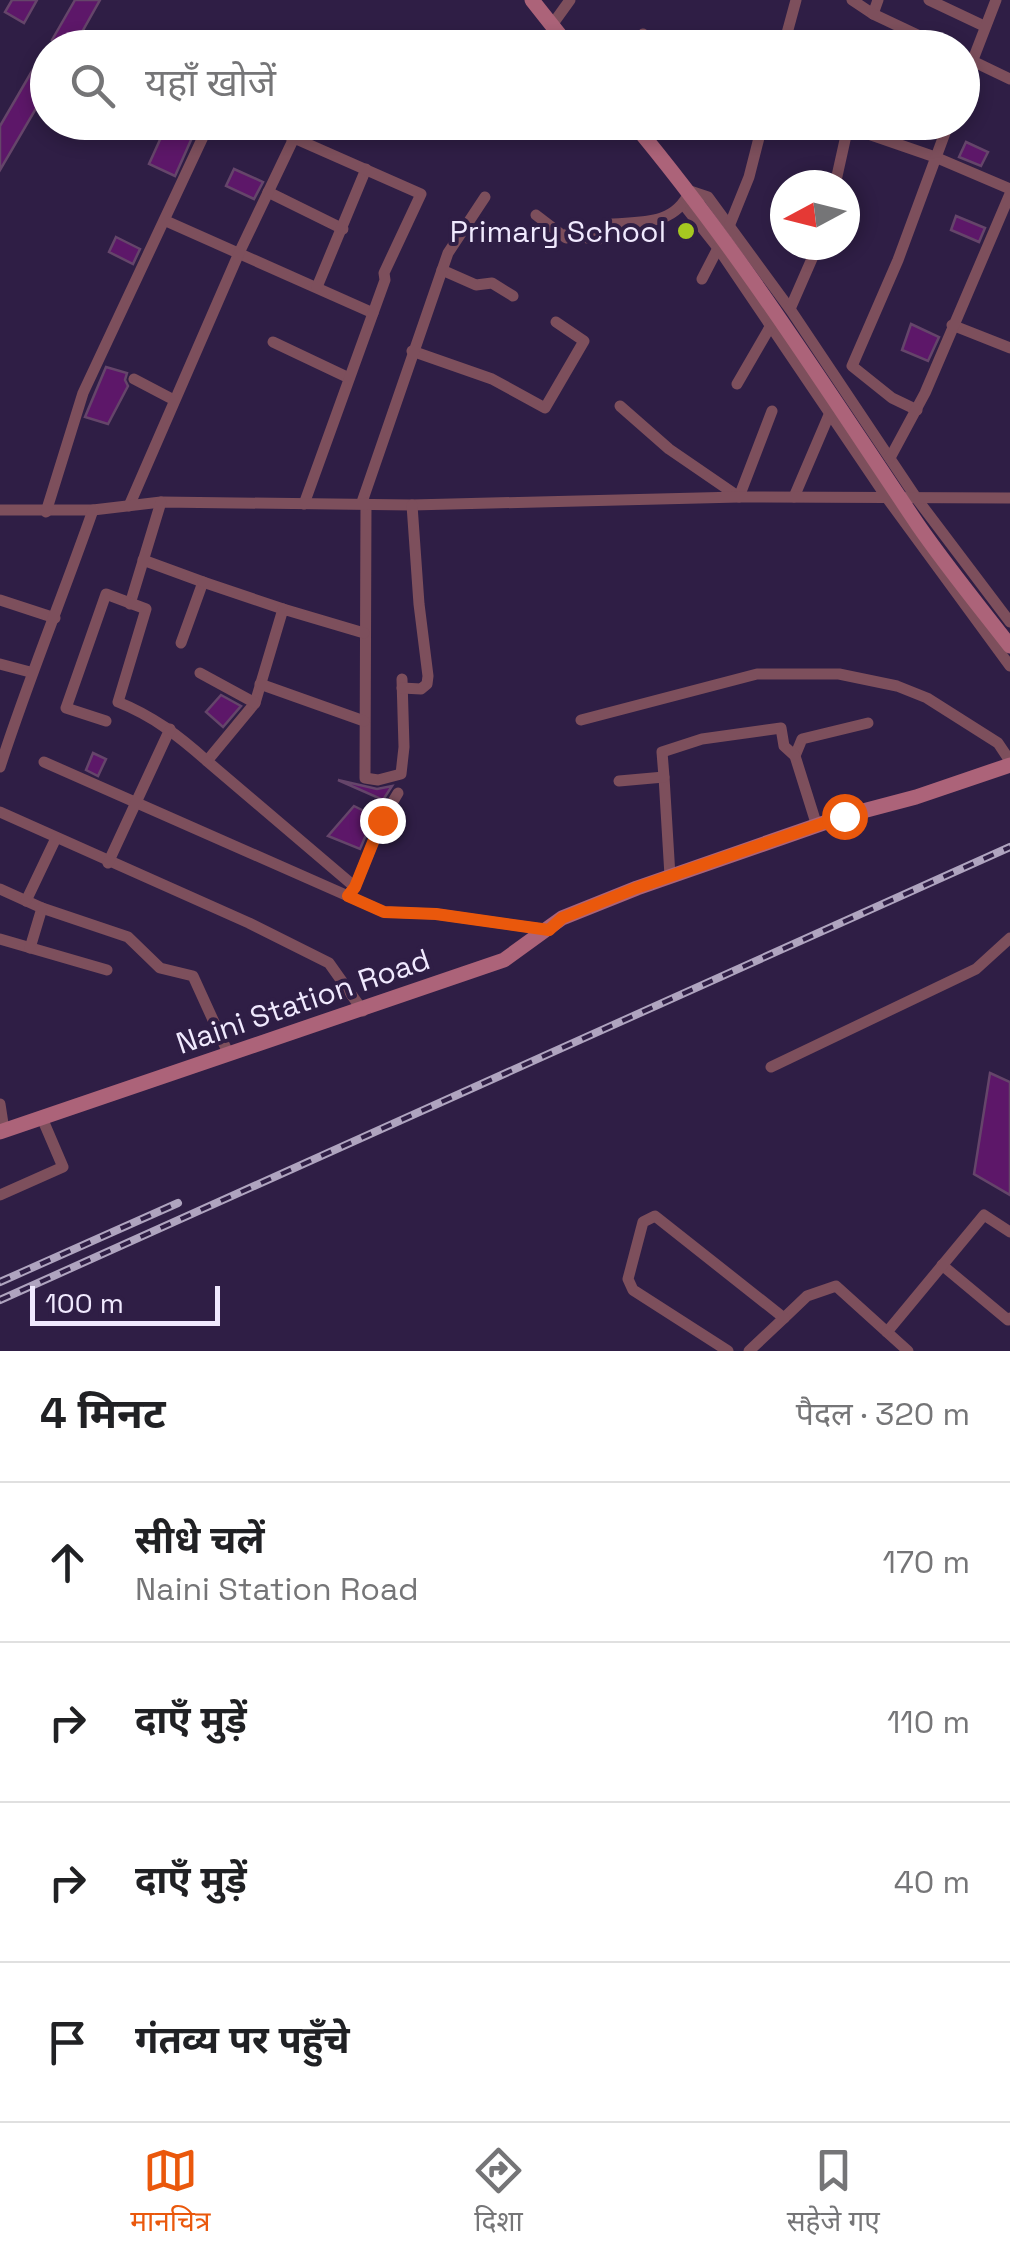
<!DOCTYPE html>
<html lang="hi">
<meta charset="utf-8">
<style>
:root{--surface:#fff;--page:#f6f6f6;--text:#202124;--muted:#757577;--line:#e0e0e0;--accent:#ea580c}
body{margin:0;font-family:"Space Grotesk","Noto Sans Devanagari",sans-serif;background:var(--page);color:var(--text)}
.compass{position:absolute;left:770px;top:170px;width:90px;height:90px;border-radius:50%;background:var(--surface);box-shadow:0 5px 15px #0003;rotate:263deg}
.scale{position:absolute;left:30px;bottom:25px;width:190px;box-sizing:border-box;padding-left:10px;border:5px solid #f0e9fe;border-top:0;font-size:28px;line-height:35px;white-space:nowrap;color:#f0e9fe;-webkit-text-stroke:8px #2f1e45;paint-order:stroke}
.stop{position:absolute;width:30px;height:30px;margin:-22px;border:8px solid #ea580c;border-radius:50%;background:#fff}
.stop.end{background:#ea580c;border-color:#fff;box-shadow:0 2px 10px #0008}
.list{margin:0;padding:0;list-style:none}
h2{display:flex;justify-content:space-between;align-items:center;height:130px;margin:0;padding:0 40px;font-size:42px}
h2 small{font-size:32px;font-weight:400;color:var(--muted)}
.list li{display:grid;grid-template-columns:65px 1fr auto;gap:30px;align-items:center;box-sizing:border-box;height:160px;padding:0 40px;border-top:2px solid var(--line)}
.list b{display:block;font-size:38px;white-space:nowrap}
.list p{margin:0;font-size:32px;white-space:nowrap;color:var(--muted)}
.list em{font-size:32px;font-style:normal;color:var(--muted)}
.icon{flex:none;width:55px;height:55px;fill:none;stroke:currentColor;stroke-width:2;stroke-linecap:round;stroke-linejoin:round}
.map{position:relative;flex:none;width:1010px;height:1351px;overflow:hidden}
.search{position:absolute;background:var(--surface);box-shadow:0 5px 15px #0003;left:30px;right:30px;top:30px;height:110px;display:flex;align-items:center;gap:25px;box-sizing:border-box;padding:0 35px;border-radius:55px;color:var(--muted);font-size:38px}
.sheet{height:770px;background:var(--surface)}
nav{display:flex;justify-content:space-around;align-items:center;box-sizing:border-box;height:140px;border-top:2px solid var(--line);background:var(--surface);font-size:28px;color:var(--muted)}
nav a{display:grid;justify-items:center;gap:5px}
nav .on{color:var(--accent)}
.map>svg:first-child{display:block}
.building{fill:#5d1769;stroke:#65456a;stroke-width:2.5}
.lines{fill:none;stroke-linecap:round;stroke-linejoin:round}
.street{stroke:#7d4f5c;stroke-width:11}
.secondary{stroke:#ac6379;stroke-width:15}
.rail-casing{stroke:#afa4bf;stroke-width:8}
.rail{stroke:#2f1e45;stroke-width:4;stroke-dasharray:11;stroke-linecap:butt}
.route{stroke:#ea580c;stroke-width:12}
.poi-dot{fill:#a6c820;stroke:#2f1e45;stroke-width:4}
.labels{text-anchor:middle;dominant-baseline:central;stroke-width:8;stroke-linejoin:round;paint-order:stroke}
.poi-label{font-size:30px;fill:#f0e9fe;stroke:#2f1e45;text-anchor:end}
.street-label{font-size:30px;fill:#f0e9fe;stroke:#2f1e45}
</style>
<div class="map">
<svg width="1010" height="1351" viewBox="0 0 1010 1351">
<rect width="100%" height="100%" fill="#2f1e45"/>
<g class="building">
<path d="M12,0H37L24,23L5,12Z"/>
<path d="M75,0H100L73,48H65L52,40Z"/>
<path d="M32,71L48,80V88L0,170V126Z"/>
<path d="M168,122H199L175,176L149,164Z"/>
<path d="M966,142L988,152L981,166L959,157Z"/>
<path d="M234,169L263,182L254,199L226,186Z"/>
<path d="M956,216L985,228L979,242L951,230Z"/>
<path d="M116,237L140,249L133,264L109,252Z"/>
<path d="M911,324L939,337L928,361L902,350Z"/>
<path d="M106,367L127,373L125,380L128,386L108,424L85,417Z"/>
<path d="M221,695L241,706L223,727L206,712Z"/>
<path d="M93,753L106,759L98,776L86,770Z"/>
<path d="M338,780L377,789L392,786L383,800Z"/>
<path d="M354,806L374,816L360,849L328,836Z"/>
<path d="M990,1073L1010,1082V1195L974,1174Z"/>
</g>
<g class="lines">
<g class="street">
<path d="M852,0L873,14L878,0"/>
<path d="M929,0L984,26"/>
<path d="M873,14L945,48"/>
<path d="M552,25L570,0"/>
<path d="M552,48L559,34"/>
<path d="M631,48L643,34"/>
<path d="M783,48L796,0"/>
<path d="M962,56L1010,79"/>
<path d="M962,88L996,0"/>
<path d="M262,122L294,138"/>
<path d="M510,124L511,122"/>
<path d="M848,127L935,157L1010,189"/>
<path d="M835,185L849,122"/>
<path d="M268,192L343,229"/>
<path d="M684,205L718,248L887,498L1010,666"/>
<path d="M536,215L566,238L571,229L587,238L599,239L611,224C643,222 675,225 690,191L708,197L790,309L917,499L1010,622"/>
<path d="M166,221L373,313"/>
<path d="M730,224L749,177L763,122"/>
<path d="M442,270L476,285L492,283L513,296"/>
<path d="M702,279L718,248"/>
<path d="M317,287L366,169"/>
<path d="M790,309L818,245"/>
<path d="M952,325L1010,348"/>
<path d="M273,342L349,378"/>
<path d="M412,351L492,379L545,408L584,341L556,322"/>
<path d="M134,379L174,400"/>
<path d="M737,384L770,327"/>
<path d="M620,406L669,449L739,497L772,411"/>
<path d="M917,410L892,398L852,366L898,260L949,122"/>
<path d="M890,458L925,393L1010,194"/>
<path d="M794,497L829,415"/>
<path d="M362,502L448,253L485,197"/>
<path d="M366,503L365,778L378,780L401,774L404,747L402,679"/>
<path d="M129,506L239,253L294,138L421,194L384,273L385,280L304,504"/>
<path d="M0,510H93L161,502L412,505L739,497L1010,498"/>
<path d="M46,512L83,393L210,122"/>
<path d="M143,560L203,582L181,643"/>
<path d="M203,582L283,609"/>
<path d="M0,600L55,618"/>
<path d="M130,604L161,502"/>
<path d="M364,633L283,609L255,703L207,761L355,887L348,896L384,912L436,914L549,930"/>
<path d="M0,664L30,672"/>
<path d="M200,673L255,703"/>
<path d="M260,684L364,721"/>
<path d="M402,688L421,689L427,684L428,676L419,604L412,505"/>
<path d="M581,720L757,674H839L897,686L927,698L998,743L1010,761"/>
<path d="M106,721L66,708L106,594L146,609L118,702C153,716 179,736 207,761"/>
<path d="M795,756L802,739L868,723"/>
<path d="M44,762L348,896"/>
<path d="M0,767C28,680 63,596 93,510"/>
<path d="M664,777L670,876"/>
<path d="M619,781L664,777L662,752L702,739L781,728L784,746L795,756L817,826"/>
<path d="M0,812L249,923L329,963L363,1011"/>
<path d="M108,863L170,729"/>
<path d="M355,887L382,820L398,793"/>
<path d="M0,889L42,908L128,937L160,968L193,976L229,1055"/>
<path d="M26,901L56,838"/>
<path d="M0,939L107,970"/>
<path d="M30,948L42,908"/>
<path d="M771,1067L976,969L1010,938"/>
<path d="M0,1104L4,1130"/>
<path d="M0,1195L63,1167L42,1118"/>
<path d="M942,1265L1008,1320L1010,1318"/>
<path d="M784,1318L807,1296L836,1286L908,1351"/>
<path d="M887,1332L984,1215L1010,1232"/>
<path d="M728,1351L633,1290L628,1279L643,1222L655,1216L784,1318L749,1351"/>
</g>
<g class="secondary">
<path d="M532,0L570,48"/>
<path d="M632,122C739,250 825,387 918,525C947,567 979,606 1010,646"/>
<path d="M0,1132L504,960L562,918L637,888L844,816L916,797L1010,765"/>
</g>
<defs>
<g id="rail">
<path d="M0,1282L178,1203"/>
<path d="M0,1300L1010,847"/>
</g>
</defs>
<use href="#rail" class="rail-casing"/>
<use href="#rail" class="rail"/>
</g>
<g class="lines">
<path class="route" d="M382,820L355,887L348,896L384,912L436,914L549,930L562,918L636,888L844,816"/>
</g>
<circle class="poi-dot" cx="686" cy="231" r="10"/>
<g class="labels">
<g class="poi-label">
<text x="666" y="231">Primary School</text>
</g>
<g class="street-label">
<text transform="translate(303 1001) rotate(-19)">Naini Station Road</text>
</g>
</g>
</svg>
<svg class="compass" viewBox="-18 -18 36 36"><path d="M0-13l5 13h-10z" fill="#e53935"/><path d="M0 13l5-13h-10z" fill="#757577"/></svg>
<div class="scale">100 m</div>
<div class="stop" style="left:844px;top:816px"></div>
<div class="stop end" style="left:382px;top:820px"></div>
<div class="search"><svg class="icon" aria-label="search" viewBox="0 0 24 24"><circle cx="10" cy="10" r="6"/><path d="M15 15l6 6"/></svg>यहाँ खोजें</div>
</div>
<section class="sheet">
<h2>4 मिनट<small>पैदल · 320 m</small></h2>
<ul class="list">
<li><svg class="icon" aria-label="ahead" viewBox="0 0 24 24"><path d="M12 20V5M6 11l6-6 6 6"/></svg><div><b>सीधे चलें</b><p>Naini Station Road</p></div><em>170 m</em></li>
<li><svg class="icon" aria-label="right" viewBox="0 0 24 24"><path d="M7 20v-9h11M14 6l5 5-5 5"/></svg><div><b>दाएँ मुड़ें</b></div><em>110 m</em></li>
<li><svg class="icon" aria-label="right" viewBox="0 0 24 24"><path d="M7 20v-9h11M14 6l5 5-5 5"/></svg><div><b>दाएँ मुड़ें</b></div><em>40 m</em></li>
<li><svg class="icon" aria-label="arrive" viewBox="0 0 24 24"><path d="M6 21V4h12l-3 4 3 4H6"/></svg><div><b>गंतव्य पर पहुँचे</b></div></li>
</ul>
</section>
<nav>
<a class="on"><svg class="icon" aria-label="map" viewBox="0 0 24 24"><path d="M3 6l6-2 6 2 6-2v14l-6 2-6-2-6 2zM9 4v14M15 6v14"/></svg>मानचित्र</a>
<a><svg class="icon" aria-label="directions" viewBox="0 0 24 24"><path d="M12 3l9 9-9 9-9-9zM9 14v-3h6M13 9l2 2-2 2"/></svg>दिशा</a>
<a><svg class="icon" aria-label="saved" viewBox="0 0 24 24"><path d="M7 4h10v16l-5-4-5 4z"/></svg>सहेजे गए</a>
</nav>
